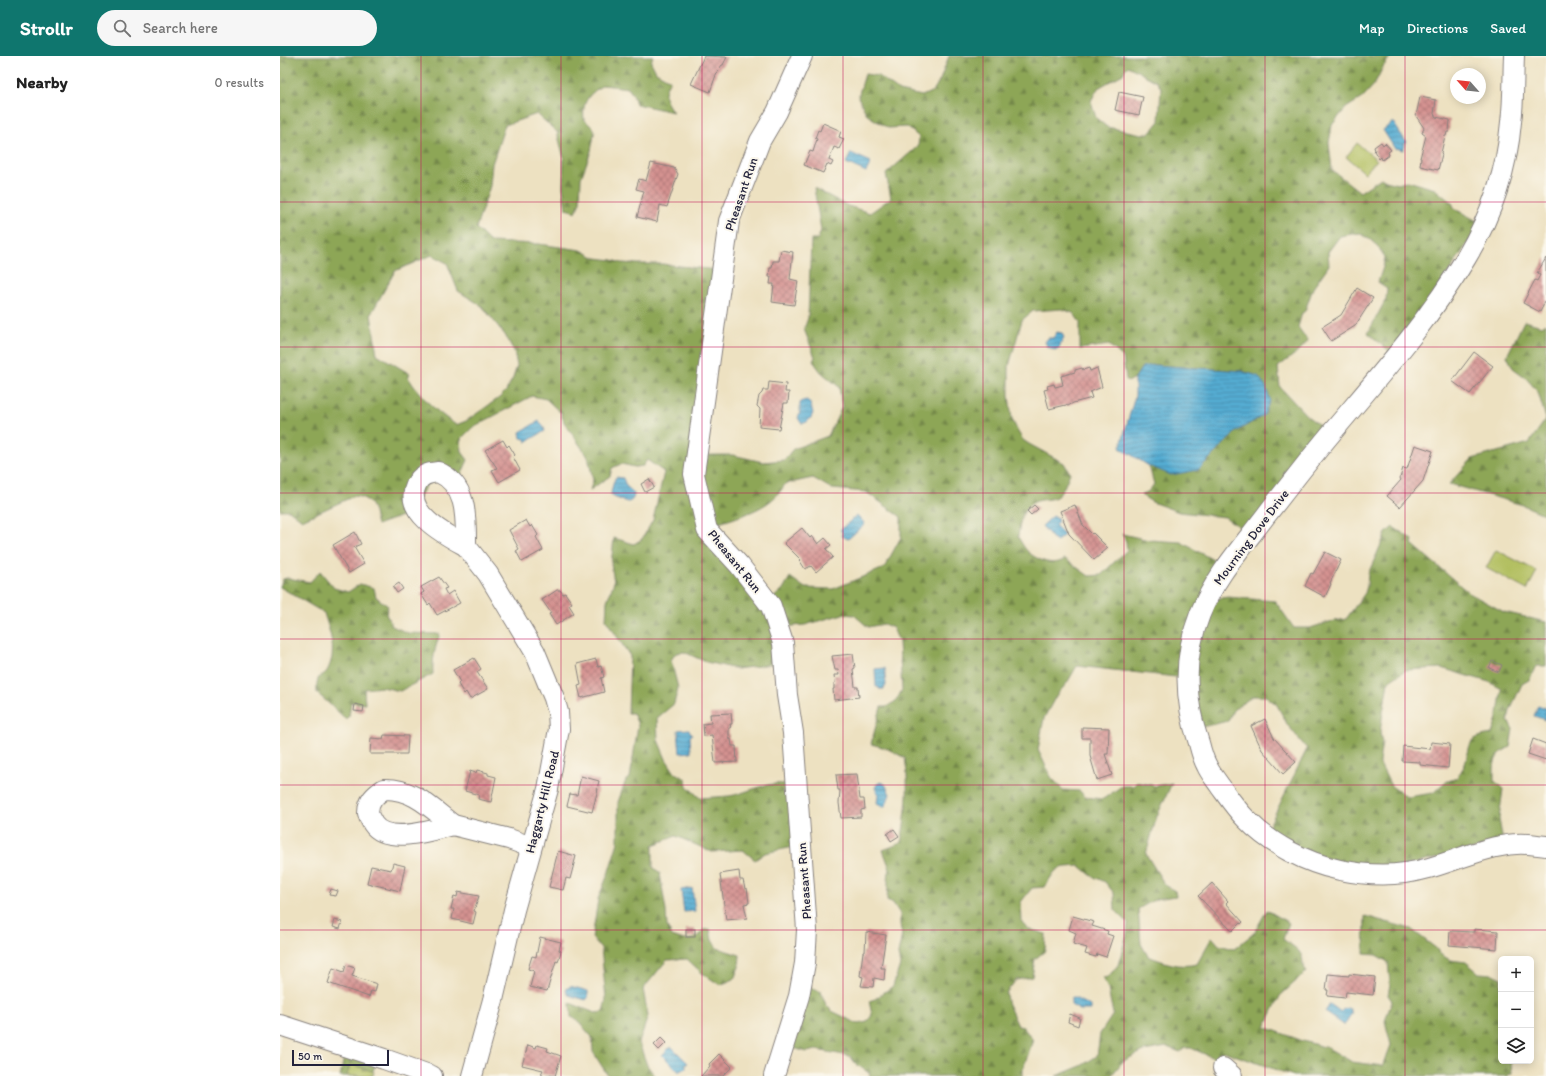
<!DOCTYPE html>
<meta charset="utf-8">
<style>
:root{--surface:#fff;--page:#f6f6f6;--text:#222;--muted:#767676;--line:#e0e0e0;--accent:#0f766e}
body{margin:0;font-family:Itim,sans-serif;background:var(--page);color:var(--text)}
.controls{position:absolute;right:12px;bottom:12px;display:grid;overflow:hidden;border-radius:6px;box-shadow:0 2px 10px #0003}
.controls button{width:36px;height:36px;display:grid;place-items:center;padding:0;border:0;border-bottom:1px solid var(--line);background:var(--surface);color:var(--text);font:20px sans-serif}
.compass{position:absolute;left:1170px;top:12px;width:36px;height:36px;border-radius:50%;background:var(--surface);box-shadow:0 2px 10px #0003;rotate:297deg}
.scale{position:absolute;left:12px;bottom:10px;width:97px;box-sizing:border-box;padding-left:4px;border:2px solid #22223b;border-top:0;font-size:11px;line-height:14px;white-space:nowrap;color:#22223b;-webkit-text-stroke:3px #fbf7ec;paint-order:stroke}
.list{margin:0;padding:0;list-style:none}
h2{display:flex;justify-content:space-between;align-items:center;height:52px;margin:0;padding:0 16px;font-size:17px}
h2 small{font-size:13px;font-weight:400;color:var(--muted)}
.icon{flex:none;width:22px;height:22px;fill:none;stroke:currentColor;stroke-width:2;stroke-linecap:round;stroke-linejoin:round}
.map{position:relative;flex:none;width:1266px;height:1020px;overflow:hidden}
header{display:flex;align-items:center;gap:24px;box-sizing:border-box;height:56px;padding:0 20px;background:var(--accent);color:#fff}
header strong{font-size:19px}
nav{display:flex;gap:22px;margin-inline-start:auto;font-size:14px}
.search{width:280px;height:36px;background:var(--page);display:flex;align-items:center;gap:10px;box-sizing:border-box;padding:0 14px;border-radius:22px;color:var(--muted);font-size:15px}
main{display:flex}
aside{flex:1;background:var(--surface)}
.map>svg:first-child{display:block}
.forest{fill:url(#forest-firs);stroke:#586449;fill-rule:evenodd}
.cemetery{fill:url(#cemetery-stones);stroke:#6a704e}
.garden{fill:#b2bf61;stroke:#6a704e}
.water{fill:url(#water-rules);stroke:#3c6786}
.building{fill:url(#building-cross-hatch)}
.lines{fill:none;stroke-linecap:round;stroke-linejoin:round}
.minor-casing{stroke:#88827e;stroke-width:22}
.minor{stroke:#fff;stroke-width:20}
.grid{fill:none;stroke:#c2185b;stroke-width:1;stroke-opacity:0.55}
.labels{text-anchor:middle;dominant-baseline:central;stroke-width:4;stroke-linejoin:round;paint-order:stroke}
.street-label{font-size:13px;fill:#22223b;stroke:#fbf7ec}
</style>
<header>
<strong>Strollr</strong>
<div class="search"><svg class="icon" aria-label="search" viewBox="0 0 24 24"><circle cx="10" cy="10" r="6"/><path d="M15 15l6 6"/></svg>Search here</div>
<nav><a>Map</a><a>Directions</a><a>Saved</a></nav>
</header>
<main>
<aside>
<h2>Nearby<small>0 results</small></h2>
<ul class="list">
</ul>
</aside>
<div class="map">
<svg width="1266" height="1020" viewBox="0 0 1266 1020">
<defs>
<pattern id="forest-firs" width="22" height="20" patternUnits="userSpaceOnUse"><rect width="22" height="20" fill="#8da657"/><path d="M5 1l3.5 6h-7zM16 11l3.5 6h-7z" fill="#738749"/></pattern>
<pattern id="cemetery-stones" width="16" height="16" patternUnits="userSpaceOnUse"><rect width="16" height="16" fill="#b2bf61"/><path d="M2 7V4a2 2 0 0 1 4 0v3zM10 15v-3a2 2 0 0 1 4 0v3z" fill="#909b51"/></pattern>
<pattern id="water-rules" width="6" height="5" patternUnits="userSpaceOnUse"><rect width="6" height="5" fill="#55acd2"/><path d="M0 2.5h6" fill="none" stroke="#468cac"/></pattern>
<pattern id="building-cross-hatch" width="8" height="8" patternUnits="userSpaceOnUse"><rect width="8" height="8" fill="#d49290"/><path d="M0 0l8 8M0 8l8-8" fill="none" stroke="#ac7777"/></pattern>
</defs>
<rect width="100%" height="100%" fill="#fbf7ec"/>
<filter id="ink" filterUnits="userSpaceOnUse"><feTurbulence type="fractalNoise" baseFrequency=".025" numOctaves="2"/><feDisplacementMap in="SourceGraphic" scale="8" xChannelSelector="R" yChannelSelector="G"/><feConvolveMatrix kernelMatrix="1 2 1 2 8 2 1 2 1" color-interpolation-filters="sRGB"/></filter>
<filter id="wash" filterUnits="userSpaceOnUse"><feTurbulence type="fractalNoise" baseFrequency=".012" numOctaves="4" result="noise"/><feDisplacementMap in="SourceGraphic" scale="16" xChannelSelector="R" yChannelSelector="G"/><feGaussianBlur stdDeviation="0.9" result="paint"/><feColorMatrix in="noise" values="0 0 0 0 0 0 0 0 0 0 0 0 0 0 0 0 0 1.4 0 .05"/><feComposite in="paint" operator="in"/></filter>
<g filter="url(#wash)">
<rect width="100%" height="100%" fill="#ede1c1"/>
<g class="forest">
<path d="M0,0H373L371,6L376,16L390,24C382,39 384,43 393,56L356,48L353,39L348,32L323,29C309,38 302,45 304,63L315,74L311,95L301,122L300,146L296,156L286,153L283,131L284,102L277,76L257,58L225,69L212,108L210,130L196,172L210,186L259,188L301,194L316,202L333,204L342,207L358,208H382L437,214L426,399H453L483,406L504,404L513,393L548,380L562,351L559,331L541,316L533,305L535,301L524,273L528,262L531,183H538L541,174L534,132L568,150L590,157L611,142L606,118L638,90L639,81L627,71L608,72L587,59L578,41L585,18L599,20L619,35L642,40L653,35L660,24L669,0H1111L1103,11L1094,29L1082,42L1066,52L1052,69L1049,87L1052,114L1080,136L1101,122L1106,125L1118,128L1128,125L1155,133L1172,147L1175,153L1201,167L1114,299L1088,277L1106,243L1107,232L1098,226L1103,211L1105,201L1095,187L1080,177L1060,180L1048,196L1049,209L1033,232L1025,255L1022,257L1018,271L1028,285L1019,295L998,311L1000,331L1027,360L1049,376L969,478L945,461L899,456L872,446L861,439L869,435L874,428L869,410L918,414L957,375L984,359L978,320L961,315L874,309L862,311L855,322L848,326L846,323L843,301L829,289L800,293V266L793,257L782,253L753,255L742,264L729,310V340L732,363L738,376L743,384L749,388L784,407L790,417C787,424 783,437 776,441C771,444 763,443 757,445C741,450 740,467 738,481C742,487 746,496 752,499C762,506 775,510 785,503L809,520L821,519L847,494L846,485L842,478L869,484L901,486L944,510L927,544L948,541L995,545L1014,572H1030L1049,566L1066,563L1085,537L1087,530L1088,518L1106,477L1113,471L1133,484L1132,488L1189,537L1224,556L1266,566V610H1256L1249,624L1242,628L1230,654L1228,665L1233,673L1230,691C1213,700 1214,707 1214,724L1223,733L1219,763L1223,786L1092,818L984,780L1027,693L1007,668L997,649L986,640H973L953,654L948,665L917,672L905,622L797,610L787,627L776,640L764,662L758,694L771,721L783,734L800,735L805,741L823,743L842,730H853L857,726L875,730L892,727L877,760L866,798L885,829L895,835L896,840L876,843L858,853L861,888L868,900C886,907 899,912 917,908L932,881L939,889L954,893L974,877L987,854L1009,867L1003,883C1009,888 1020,893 1022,901C1024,908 1021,909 1026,916L1000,940L985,971L1023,985L1048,992L1072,1006L1103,1010L1111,989L1105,965L1112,945L1108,939L1110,928L1108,906L1096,899L1084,898L1085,860L1131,873L1157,893L1160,898L1170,904L1186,906L1199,917L1213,918L1221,922V1005H1231L1232,1017L1227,1020H1014L943,995L938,1004L911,992H905L900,996L887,991L864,995L843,1005L831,1020H776L801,1010L817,1000L820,978L833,958L828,933L823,922L828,921L838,909L847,878L848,867L835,854L834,837L825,826L812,820L800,810C776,812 778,809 765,831L752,832L741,846L742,866L748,873L766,878L765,895L755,903L752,921L736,924L726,937L727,946L738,970L743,971L753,984L743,1013V1020H590L589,1017L576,1008L570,1000L536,994L527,996L500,988L516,927L541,936L546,949L552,955L578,968L587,966L592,959L589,945L595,943L613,930L620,909L618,898L622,879L620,868V858L613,847L607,844L609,810L603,794L621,787C626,758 630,731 625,702L606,692L591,688L601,651H606L616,645L622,634L619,586L613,572L604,568L588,571L574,559L563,558L525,569L501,571V607L457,613L426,606L404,596L396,597L391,604L398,632L394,648L377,662L378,684L386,703L395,717L406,723L407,730L420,742C430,741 439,741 449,740C465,738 493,722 510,730L518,790L485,797L475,804L463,794L432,796L396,780L373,789V811L380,817L386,855L387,870L392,880L404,884L413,883L418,880L423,874L430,873L432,884L437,892L460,899L459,911L454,923L440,929L422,917L407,903L387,904L363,933L368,960L359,987L367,1009L375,1020H328L313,996L312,981L296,963L291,961L290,947L315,957L323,956L326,943L321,892L312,882L318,843L328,818L338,786V746L346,724L350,722L358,669L353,657H348L350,600L326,564L327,545L334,526L331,508L334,482L354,488L362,483L373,464L384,416L367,404L363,410L355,411L341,408L332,412L330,420L310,434L313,424L308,401L284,366L281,357L266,343L252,340L193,371L181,383L182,396L188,404L177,428L163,423L147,428L130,457L97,469C93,453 93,442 74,440L22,464L9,454H0ZM848,10L877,26L881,32L879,65L869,77L862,78L827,71L816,62L811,45L818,32L843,18L845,13ZM152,199L167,207L178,235L202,250L225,279L234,295L237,310L233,322L226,335L219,342L186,365L176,369C157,356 140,341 128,321L130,318L97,298L91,258L115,215ZM533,422L552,433L586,436L621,461V481L604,512L553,533L525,532L510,521L503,533L488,547L430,470C456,461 492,454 505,428ZM1161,612L1209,626L1222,633L1217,662L1212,678C1185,682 1192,688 1185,708C1183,713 1179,718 1177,722L1165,726L1153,737L1127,741L1111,730L1099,706L1102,686L1100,676L1108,626L1126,614Z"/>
<path d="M1244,265L1262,270L1266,267V459L1243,449L1169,428L1192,403L1249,387L1266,363L1258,336L1245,321L1233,312L1227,300Z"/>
<path d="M40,515L54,532L68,536L80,528L94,532L96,541L108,550L106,558L112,570L128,577L160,578C155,591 152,605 153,618L120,635L102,631L84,633L85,648L71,646L69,660L66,663L37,637C35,614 44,624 49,611C57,592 49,575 44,557L0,531L3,523L7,522L30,526Z"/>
<path d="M66,992L98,1002L91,1020H60Z"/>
</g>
<path class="cemetery" d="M70,1008L94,1016L93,1020H67Z"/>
<g class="garden">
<path d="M1077,87L1097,104L1085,117L1066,101Z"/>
<path d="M1216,494L1257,515L1247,534L1206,512Z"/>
</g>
<g class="water">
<path d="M1113,66L1126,86L1124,87L1125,89L1123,94L1119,93L1118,92L1115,93L1103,74Z"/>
<path d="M571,97L591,106L586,116L566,107Z"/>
<path d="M777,276L782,277L784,282L778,293L774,294L767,290L765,286L768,282H773Z"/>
<path d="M874,309L961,315L978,320L986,331L990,344L984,359L957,375L918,414L891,419L869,410L840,392L855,340V322L862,311Z"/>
<path d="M527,344L531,349L533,357C531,363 527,368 521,367L518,362L520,356V347L522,345Z"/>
<path d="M259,365L263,369L265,375L246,386L245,383L241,382L240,376Z"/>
<path d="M336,421L343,422L346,430L354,437C354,442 352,446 347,446C341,443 335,443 331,439C331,435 334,423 336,421Z"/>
<path d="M577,459L585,468L568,483L562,480V476L560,474Z"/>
<path d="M773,460L778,463L777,464L778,466L775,469L784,479L776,486L762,470Z"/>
<path d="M605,612L606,630H604V633H599V631H596L595,613Z"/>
<path d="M1258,649L1266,652V664L1254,660Z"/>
<path d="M409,673L410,676H411L412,679L410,680L411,696L400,697L398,674Z"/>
<path d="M601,726L605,728L610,738L606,749L603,751L597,748L598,738L595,732L597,728Z"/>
<path d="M412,832L415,855L404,856L401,834Z"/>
<path d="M290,930L308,935V942L306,944L288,939V937L286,936L287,932H289Z"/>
<path d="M793,941L810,950V954H800L791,949V942Z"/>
<path d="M1050,948L1061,956L1064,952L1066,953L1068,952L1071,954L1070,956L1072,957L1064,969L1045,956Z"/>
<path d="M391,990L408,1007L405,1009L407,1011L404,1014L402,1013L399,1016L382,999Z"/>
</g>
<g id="blocks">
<g class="building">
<path d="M424,0L447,1L443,9H442L437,16L430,36L411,28Z"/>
<path d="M839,36L863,41L859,59L835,54Z"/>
<path d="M1140,41L1156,44L1154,58L1156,61L1170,64L1169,76H1167L1166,80H1165L1161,97L1162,98L1158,114L1140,110L1141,102H1140L1146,80L1142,77L1144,72L1136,60Z"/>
<path d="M543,67L561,75L559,81L564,83L559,93L554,91L549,104L553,106L551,110L547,108L543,117L524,109L530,95L533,96L537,83L535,82L538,74L540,75Z"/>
<path d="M1101,86L1103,89L1105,87L1111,94L1108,96L1109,99L1102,104L1101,101L1099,103L1094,95L1095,94L1094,91Z"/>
<path d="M371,107L394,112L398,118L387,151L380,149L377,166L357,161L364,135L356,133L359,123L366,125Z"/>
<path d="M501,194L513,196L510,223L518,225L514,249L492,246L494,228H490L491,221H489L490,212H492L493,205H499Z"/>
<path d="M1266,202V244L1260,256L1243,247L1255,224L1257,225L1260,219L1257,217Z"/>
<path d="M1077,232L1093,242L1075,270L1051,285L1042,271L1061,259Z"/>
<path d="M1194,296L1213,310L1190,338L1172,325Z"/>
<path d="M802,312L803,314L809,312L810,315L817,312L822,331L810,336L812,342L793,347L788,350L786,349L769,353L764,334L768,333L767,330L774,328L775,331L783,329L781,320L795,316V314Z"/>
<path d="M489,326L506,328L505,336H509L508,347H504L499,373L479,371L480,353L477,350L479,340L482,337L483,334H488Z"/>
<path d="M223,384L227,391L229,389L235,399L233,401L240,414L219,426L212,414L217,412L205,394Z"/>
<path d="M1135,389L1153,395L1143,425L1120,451L1107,440L1121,424L1120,422L1123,412L1127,413Z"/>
<path d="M369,423L374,431L365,436L361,428Z"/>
<path d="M754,449L758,453L751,459L747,455Z"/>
<path d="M795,449L803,469L812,478L813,477L828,492L814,504L789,478L780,455Z"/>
<path d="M246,464L250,471L252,469L258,479L256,481L263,494L242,506L236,495L239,493L229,474Z"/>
<path d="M522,472L530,482L532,480L538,488L545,482L551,489L546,493L553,501L536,516L531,510L525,513L520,505L521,504L504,487Z"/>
<path d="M75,476L81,488L74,491L84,508L69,517L53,489Z"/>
<path d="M1045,496L1061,504L1050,527L1051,528L1045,541L1025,530L1031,517L1033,518Z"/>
<path d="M159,521L167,532L164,533L167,539L173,535L180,547L157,559L150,547L148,549L141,538L144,536L141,531Z"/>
<path d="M119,527L123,533L117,537L113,531Z"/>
<path d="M277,534H280L283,538L285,537L292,547L289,549L294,557L276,569L269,558L271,557L262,544Z"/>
<path d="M573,598L575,612L573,613L575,631H578L579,641L554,644L553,633H554V627H555L554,619H559L558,614H555L552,600Z"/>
<path d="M194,602L201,613L197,616L208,633L190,643L186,636L184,638L178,628L180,626L173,614Z"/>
<path d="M316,603L318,611L321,610L324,621L321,622L324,636L301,642L298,630L301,629L297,608Z"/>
<path d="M1212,605L1222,609L1219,616L1209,612Z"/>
<path d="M75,648L84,650L83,656L74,655Z"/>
<path d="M451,657L452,668H450L451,672H449V683H451L452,690H456L457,706L435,707L432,679L424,680L423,668L431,667L430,658Z"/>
<path d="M985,663L994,682L1016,706L1003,718L982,694L971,670Z"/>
<path d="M802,671L829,672L828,698H825L832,719L817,724L810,700V682H802Z"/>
<path d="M104,679L128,680L127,698H90L91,682L103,683Z"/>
<path d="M1253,683L1266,688V704L1248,698Z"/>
<path d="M1151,686L1170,688L1168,712L1140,709V706L1122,705L1123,690L1150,693Z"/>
<path d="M197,714L208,717V719L216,721L211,746L198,743L199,739L185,735L190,715L196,717Z"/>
<path d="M577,718L580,743H584L585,753L581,754V761L561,762L559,747L560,734H558L556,719Z"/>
<path d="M301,720L319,725L317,733H318L312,756L287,750L290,738L297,739Z"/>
<path d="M614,773L619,780L611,785L607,778Z"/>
<path d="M278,795L296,800L290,823L286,822L283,834L269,831Z"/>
<path d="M113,807L125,810L120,835L87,827L91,810L111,814Z"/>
<path d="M459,815L460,824H463L465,833L467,832L469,847L464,848L467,862L446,864L440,818Z"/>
<path d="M932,827L948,845L946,847L963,866L961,868L960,867L952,875L918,840Z"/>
<path d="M51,833L58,835L56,840L49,839Z"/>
<path d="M178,836L199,840L194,855L196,856L193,868L172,863L174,853H171L174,840L177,841Z"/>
<path d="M793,860L814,866L812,870L828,875L827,878L833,880L826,901L817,898L816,901L805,898L807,892L793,888L796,877L789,874Z"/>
<path d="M55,864L62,866L60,873L53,871Z"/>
<rect x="406" y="873" width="9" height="8"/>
<path d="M1194,873L1218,875L1217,893L1169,889L1170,875L1194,876Z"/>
<path d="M586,876L606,879L601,912H605L604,924L594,922L593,931L581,930L583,921L580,920L583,896H585Z"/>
<path d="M260,881L281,886L279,894L281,895L278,906L276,905L267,935L250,931L254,915L248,913L252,900L256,901Z"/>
<path d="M66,909L75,912L72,920L97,928L95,936L91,935L89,941L48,927L53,912L64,916Z"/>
<path d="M1048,918L1069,920V918L1095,921L1093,939L1066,936L1065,942L1047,940L1048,934H1046Z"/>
<path d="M790,958L800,962L798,970L788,966Z"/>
<path d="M381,982L386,987L379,994L374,989Z"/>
<path d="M248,989L256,992L257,989L268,992L267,995L281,1000L275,1020L261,1018L263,1014L242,1009Z"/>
<path d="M439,998L452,1011L443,1020H421L430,1010L429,1008Z"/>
</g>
</g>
</g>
<g filter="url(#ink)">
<use href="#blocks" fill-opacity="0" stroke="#88827e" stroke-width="1"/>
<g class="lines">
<defs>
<g id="minor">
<path d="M1234,0C1233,22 1234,44 1231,66C1227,115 1211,160 1186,202C1149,264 1101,318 1054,374C1031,401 1009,430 987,458C963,490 935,520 920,558C903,601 904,644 919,687C921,695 923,703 927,710C930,717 936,724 940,730C948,741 956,753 966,763C990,788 1026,807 1060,814C1089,820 1121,820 1149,812C1178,804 1206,790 1236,788C1246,787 1256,789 1266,790"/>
<path d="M158,416C188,429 186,463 186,490C166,479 123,457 136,429C140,419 148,417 158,416Z"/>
<path d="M186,490L208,518L255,596L274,642L278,656L279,673L268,733L234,854L213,944L192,1020"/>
<path d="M104,733C133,732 152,753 173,769C154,774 107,789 93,768C91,764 89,762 88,757C88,745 95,739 104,733Z"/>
<path d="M173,769L229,783L251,791"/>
<path d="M0,969L104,1003L152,1020"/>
<path d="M943,1012L952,1020"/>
<path d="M494,1020L519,940L525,907L527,874L513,677L507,639L503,587L491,550L460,510L427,474L414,418L449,165L480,85L497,56L522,0"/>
</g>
</defs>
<use href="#minor" class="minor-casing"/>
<use href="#minor" class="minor"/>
</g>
</g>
<path class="grid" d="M141,0V1020M281,0V1020M422,0V1020M563,0V1020M703,0V1020M844,0V1020M985,0V1020M1125,0V1020M0,146H1266M0,291H1266M0,437H1266M0,583H1266M0,729H1266M0,874H1266"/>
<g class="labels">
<g class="street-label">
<text transform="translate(461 138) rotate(-71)">Pheasant Run</text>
<text transform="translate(971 481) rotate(-53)">Mourning Dove Drive</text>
<text transform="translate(455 505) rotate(51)">Pheasant Run</text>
<text transform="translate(262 746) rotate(-76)">Haggarty Hill Road</text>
<text transform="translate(524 825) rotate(-94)">Pheasant Run</text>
</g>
</g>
</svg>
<div class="controls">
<button>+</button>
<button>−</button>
<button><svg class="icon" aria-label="layers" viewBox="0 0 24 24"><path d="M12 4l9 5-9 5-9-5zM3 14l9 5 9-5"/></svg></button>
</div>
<svg class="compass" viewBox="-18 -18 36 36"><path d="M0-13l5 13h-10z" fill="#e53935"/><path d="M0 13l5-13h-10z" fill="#767676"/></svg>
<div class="scale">50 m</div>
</div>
</main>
